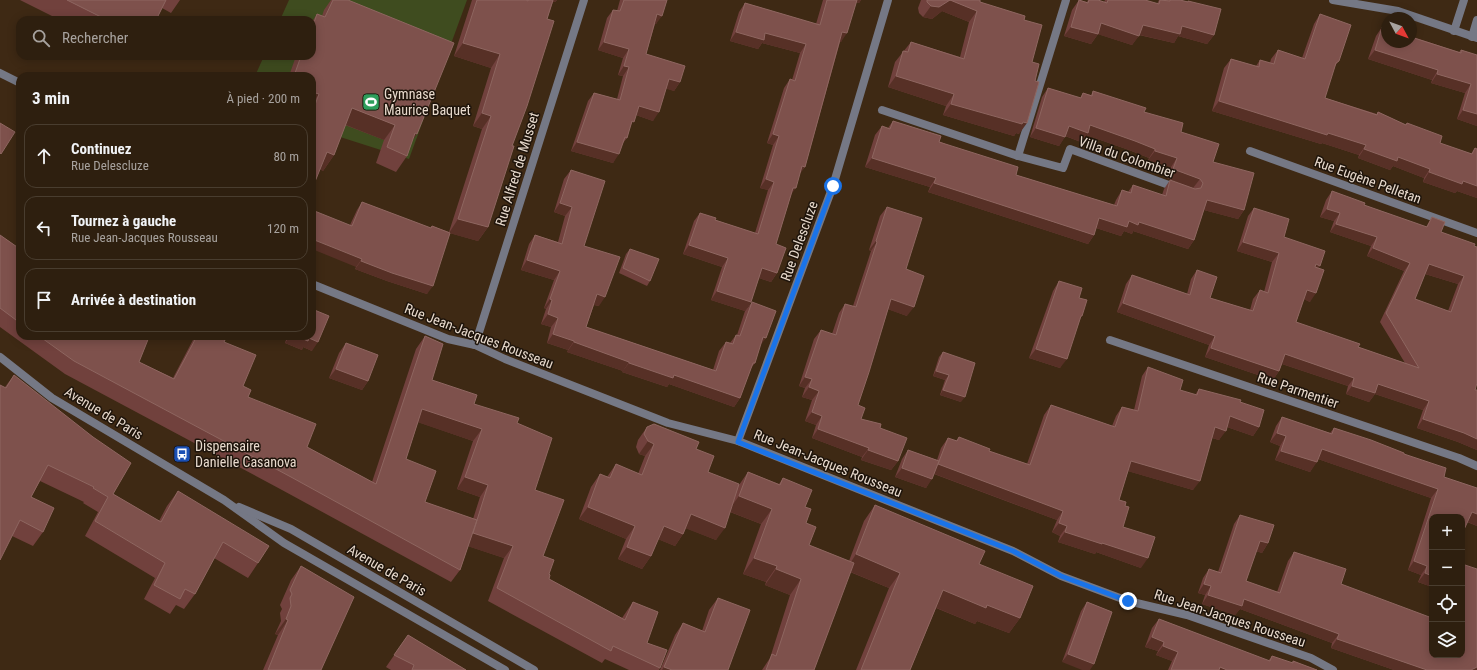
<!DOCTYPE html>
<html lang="fr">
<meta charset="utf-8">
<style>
:root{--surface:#2e1f0f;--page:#3a2c1d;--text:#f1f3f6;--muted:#a7a29e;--line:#493d2f}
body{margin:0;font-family:"Roboto Condensed",sans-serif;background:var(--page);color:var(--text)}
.controls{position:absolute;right:12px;bottom:12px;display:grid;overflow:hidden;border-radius:8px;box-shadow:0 2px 10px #0003}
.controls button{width:36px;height:36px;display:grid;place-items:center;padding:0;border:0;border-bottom:1px solid var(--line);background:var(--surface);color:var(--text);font:20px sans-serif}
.compass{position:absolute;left:1381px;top:12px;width:36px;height:36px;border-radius:50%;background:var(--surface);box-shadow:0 2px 10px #0003;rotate:131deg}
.stop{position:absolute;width:12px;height:12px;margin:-9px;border:3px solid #1a73e8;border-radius:50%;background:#fff}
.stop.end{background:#1a73e8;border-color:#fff;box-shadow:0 1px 4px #0008}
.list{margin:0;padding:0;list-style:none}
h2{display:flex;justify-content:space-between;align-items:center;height:52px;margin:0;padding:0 16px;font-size:17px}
h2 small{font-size:13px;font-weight:400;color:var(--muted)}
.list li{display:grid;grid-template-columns:26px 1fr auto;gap:12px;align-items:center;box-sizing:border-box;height:64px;margin:0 8px 8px;padding:0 8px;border:1px solid var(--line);border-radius:12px}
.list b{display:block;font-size:15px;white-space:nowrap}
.list p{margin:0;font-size:13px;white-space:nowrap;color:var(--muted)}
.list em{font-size:13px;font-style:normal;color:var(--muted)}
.icon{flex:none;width:22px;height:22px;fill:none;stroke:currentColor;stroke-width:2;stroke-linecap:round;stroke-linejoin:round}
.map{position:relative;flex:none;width:1477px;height:670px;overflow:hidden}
.search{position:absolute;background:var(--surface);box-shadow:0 2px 10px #0003;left:16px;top:16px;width:300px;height:44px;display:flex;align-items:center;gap:10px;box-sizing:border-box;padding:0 14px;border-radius:12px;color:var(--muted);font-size:15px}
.panel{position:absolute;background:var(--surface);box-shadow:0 2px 10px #0003;left:16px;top:72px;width:300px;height:268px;border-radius:12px}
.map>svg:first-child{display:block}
.green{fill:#3f4c1f}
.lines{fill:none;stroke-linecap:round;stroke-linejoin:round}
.service{stroke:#757885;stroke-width:8}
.minor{stroke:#757885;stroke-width:8}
.tertiary{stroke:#757885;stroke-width:8}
.wall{fill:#71413d;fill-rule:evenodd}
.shaded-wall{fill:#573026}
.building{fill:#7e514c;stroke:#8e6660;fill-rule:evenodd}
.route{stroke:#1a73e8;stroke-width:5}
.labels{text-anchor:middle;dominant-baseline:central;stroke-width:3;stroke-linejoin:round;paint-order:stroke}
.poi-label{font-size:14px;fill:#e8dacd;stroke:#1e140b;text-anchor:start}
.street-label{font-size:14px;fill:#e8dacd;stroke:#1e140b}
</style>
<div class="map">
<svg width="1477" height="670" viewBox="0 0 1477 670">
<rect width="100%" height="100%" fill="#3e2914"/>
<path class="green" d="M289,0H467L409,159L312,128V76H255L264,56H312V20H280Z"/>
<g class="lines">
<g class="service">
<path d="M1454,31L1464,0"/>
<path d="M1472,37L1477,20"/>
<path d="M882,110L1018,156L1063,168L1070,149L1177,188"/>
<path d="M1018,156L1066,0"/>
</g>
<g class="minor">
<path d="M1333,0L1398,11L1477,38"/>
<path d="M0,73L20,83"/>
<path d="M1250,151L1477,233"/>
<path d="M312,284L448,339L475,345L505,359L668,423L738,441L1013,551L1061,576L1128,601L1187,615L1311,658L1333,670"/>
<path d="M1110,340L1459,458L1477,466"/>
<path d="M475,345L584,0"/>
<path d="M738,441L833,186L888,0"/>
</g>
<g class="tertiary">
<path d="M0,357L52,398L224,500L284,543L505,670"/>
<path d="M239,507L291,529L534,670"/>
</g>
</g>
<g class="wall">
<path d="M20,0H180L171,13L162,8L156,20H60Z"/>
<path d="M331,0H348L412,141L407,156L396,172L376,163L384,140L345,125L334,155L323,171L320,169L312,189V76H289L296,56H312V22L317,14L322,16L324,10Z"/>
<path d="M472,0H557L555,2H553L547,19L512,146L488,227L478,241L450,233L427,294L387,281L355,269L356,267L350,225L357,210L362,202L430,228L432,226L449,232L482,129L473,126L491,68L454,56Z"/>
<path d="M620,0H667L656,24H655L646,54L680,82L674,91L666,88L653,121L636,115L630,127L627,138L623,143L613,163L571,151L588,101L594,93L617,99L623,76L618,75L623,58L598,50L607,18L613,10L617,11Z"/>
<path d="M823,0H861L859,3L856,2L841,42H840L805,167L799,174L791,195L776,244L777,273L771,282L759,278L751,302L745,311L711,300L722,267L683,254L694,221L700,213L715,220L755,233L768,190L760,188L773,145L767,143L784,88L790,79L792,80L800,53L762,43L758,49L730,41L739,12L745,3L816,24Z"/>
<path d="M921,0H980V2L1024,20L1032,62L1019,134L1016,133L1014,136L943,115L946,106L888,87L895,62L911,42L960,57L969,22L942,11L932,19L923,17L919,13L918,8Z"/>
<path d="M1079,0L1087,2L1088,0H1098L1104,2L1105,0H1145L1157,4L1159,0H1180L1188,2V1L1214,35L1207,44L1178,36L1174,43L1139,35L1132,45L1098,34L1091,44L1064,36L1072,10Z"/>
<path d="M1320,14L1339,61L1334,67L1325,98L1377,114L1378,112L1406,125L1407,123L1440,143L1471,154L1475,148L1477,149V198L1457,191L1455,193L1423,182L1424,178L1393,166L1390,170L1358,158L1359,155L1322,143L1321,144L1212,111L1224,68L1231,59L1256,66L1260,60L1270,63L1271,59L1278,50L1302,58L1314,24Z"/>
<path d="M1382,27L1459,52L1461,50L1477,55V126L1457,119L1465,93L1431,83L1432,80L1368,59L1376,36Z"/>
<path d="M1048,88L1080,98L1083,93L1091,95L1093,91L1144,112L1181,132L1213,162L1244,210L1238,219L1204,210L1194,240L1188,249L1133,231L1132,234L1124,231L1121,236L1096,228L1094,235L1088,244L928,192L930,187L865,167L875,135L882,126L888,128L893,121L1016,175L1114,205L1116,200L1122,190L1128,192L1133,185L1162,195L1164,189L1170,180L1193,188L1167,178L1171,167L1148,160L1149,158L1129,150L1086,135L1081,142L1065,136L1059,146L1030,137L1042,97Z"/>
<path d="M571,170L584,246L599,306L594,305L586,327L713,370L719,351L726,342L730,343L736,335H737L745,311L752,302L760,345L755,363L751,368L740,398L734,407L669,384L667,387L622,372L623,371L567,352L568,350L547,343L551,327L541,324L546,309L544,308L554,280L521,270L529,244L535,235L558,242L565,216L554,212L564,179Z"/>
<path d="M1332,191L1364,205L1426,227L1432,217L1441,232L1474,246L1475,390H1477V450L1458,442L1417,428L1423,410L1375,394L1369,402L1346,394L1348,386L1282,364L1279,371L1273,380L1205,357L1209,345L1117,312L1126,284L1132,275L1187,294L1191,279L1197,270L1210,298L1250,310L1253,299L1260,290L1264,292L1272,262L1237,251L1248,216L1254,208L1284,237L1318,268L1310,302L1304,299L1296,322L1358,347L1405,363L1380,322L1404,271L1367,256L1371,246L1330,232L1334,221L1320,217L1326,200ZM1425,274L1458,284L1448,311L1415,299Z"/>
<path d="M887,207L906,269L907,316L888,309L858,405L861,419L880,428L898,461L891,470L861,460L862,457L812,438L816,425L805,421L812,400L802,397L805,388L799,386L814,339L821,330L832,334L839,313L845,304L853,306L871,251L869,250L880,216Z"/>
<path d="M0,235L20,249V336H147L139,362L173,378L195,336H227L224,342L248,397L307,447L372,482L416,349L425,336L432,380L474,404L517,423L535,490L543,556L549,574V579L622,618L624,615L633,602L647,643L660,668L659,670H629L605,659L602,663L488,601L504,558L468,546L460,570L451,582L282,490L65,374L0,327ZM418,422L473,441L457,489L480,497L473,519L425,502L406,459Z"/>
<path d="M630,249L650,281L647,286L619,273L626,254Z"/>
<path d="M1059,281L1079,298V322L1060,368L1029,358L1053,291Z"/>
<path d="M277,336H312V351L303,347L302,350L285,343L286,340Z"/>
<path d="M346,343L368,381L362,390L329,378L339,353Z"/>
<path d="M943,352L961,402L940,395L945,380L933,376L939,357Z"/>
<path d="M1148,367L1180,390L1195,395L1199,389L1240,402L1259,427L1253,436L1227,427L1219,440L1212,438L1193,490L1128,471L1119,500L1123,527L1141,568L1096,552L1095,554L1058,542L1060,536L1052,532L1057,520L934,474L926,488L895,477L902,459L908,450L937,460L941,448L948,438L956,441L959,437L989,451L1027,464L1044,415L1051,405L1112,426L1116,416L1122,407L1134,410L1142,376Z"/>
<path d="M14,375L113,494L159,521L167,506L178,491L258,563L248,578L214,558L195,594L184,609L176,605L170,614L144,599L155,578L85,536L98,512L83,503L84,502L40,481L31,497L43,532L33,546L12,536L5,387Z"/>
<path d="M1282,417L1330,433L1334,428L1404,454L1444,477L1477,488V526L1467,522L1432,517V587L1418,582L1421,575L1408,570L1431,498L1318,459L1310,472L1275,460L1280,446L1270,442L1276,426Z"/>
<path d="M647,427L696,449L708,472L739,485L748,472L779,484L783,478L805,507L806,523L809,545L849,561L864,521L875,505L979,564L1020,618L1009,633L977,621L975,624L936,608L910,670H856L889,588L850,572L814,670H762L770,658L790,595L765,585L766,582L743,574L761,524L730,512L716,540L686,528L683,534L675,546L658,539L651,556L642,569L618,559L626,539L579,519L591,487L600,474L607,477L616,464L638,474L645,456L639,454L636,447L638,440Z"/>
<path d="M1240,515L1268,543L1262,553L1256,551L1246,581L1277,592L1288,561L1294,552L1341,584L1462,655V564L1477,670H1394L1331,648L1332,643L1240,609L1235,615L1202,604L1205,595L1198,593L1203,578L1209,569L1218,572L1234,524Z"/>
<path d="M301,566L321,670H263L278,635L275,634L281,621L280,613L282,609L280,605L291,580Z"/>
<path d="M718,598L728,670H660L675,635L683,623L702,631L709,610Z"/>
<path d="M1087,602L1112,612L1062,662L1081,611Z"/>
<path d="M1159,619L1268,661L1272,656L1292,663L1293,661L1317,670H1168L1172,661L1156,655L1158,651L1145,647L1152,628Z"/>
<path d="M408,635L466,670H391L386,667Z"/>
</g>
<g class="shaded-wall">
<path d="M548,0H557L555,2Z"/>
<path d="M854,0H861L859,3L853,1Z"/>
<path d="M950,0L977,11L969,22L942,11L932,19L923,17L931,6Z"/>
<path d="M657,14L662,16L656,24L651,23Z"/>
<path d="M1101,23L1139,36L1132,45L1094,33Z"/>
<path d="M1143,25L1182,26L1214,35L1207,44L1178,36L1174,43L1136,34Z"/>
<path d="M1071,27L1098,34L1091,44L1064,36Z"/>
<path d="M736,32L765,33L806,44L800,53L762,43L758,49L730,41Z"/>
<path d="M842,32L847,33L841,42L836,41Z"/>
<path d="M604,42L629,49L623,58L598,50Z"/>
<path d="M463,43L500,54L491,68L454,56Z"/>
<path d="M1375,50L1438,70L1432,80L1368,59Z"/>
<path d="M624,66L629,67L623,76L618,75Z"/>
<path d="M1437,74L1471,84L1465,93L1431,83Z"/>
<path d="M896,76L954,94L946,106L888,87Z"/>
<path d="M669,79L680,82L674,91L663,88Z"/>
<path d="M312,92L319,94L312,104Z"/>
<path d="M1219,101L1328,133L1366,145L1359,155L1322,143L1321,144L1212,111Z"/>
<path d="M951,104L1027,123L1019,134L1016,133L1014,136L943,115Z"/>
<path d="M639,106L659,112L653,121L633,114Z"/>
<path d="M352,108L395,125L384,140L341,123Z"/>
<path d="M1463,110L1477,114V126L1457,119Z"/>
<path d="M482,113L491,116L482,129L473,126Z"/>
<path d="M1090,125L1135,141L1155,149L1149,158L1129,150L1086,135L1081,142L1063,135L1069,126Z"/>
<path d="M1036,128L1065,137L1059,146L1030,137Z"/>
<path d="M415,133L417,134L406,149Z"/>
<path d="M773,134L779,136L773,145L767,143Z"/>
<path d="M577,142L619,154L613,163L571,151Z"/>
<path d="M1364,149L1398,157L1430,169L1424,178L1393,166L1390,170L1358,158Z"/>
<path d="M1155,151L1177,158L1171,167L1148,160Z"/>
<path d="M327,152L334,155L323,171L317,168Z"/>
<path d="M872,158L936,178L930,187L865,167Z"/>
<path d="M802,166L805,167L799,175Z"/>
<path d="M1173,169L1200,179L1193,188L1167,178Z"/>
<path d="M1429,172L1463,181L1477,186V198L1457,191L1455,193L1423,182Z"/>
<path d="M766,179L774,182L768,190L760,188Z"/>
<path d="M934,183L1094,235L1088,244L928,192Z"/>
<path d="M793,188H796L789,197Z"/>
<path d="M1207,200L1244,210L1238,219L1200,209Z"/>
<path d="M560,203L572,207L565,216L554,212Z"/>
<path d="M1327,209L1340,213L1334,221L1320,217Z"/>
<path d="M1099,218L1139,222L1194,240L1188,249L1133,231L1132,234L1124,231L1121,236L1093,227Z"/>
<path d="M458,219L488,227L478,241L449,233Z"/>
<path d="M1336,224L1377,237L1371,246L1330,232Z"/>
<path d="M312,239L362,259L356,267L312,249Z"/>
<path d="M876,241L877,242L871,251L869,250Z"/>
<path d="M1243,242L1279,253L1272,262L1237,251Z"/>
<path d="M689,245L728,258L722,267L683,254Z"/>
<path d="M1373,248L1410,263L1404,271L1367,256Z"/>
<path d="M527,260L560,271L554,280L521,270Z"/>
<path d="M361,261L433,286L427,294L387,281L355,269Z"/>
<path d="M1316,264L1320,266L1314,274L1310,273Z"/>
<path d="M1429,264L1464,276L1458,284L1422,273Z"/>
<path d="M762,268L777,273L771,282L756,277Z"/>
<path d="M1307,290L1316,293L1310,302L1301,298Z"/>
<path d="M717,291L751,302L745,311L711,300Z"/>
<path d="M597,294L605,297L599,306L591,304Z"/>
<path d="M550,299L552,300L546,309L544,308Z"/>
<path d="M891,299L914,307L907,316L884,308Z"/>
<path d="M1123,303L1215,336L1209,345L1117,312Z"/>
<path d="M548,314L558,318L551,327L541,324Z"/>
<path d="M553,334L574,341L568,350L547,343Z"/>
<path d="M277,336H289L286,340Z"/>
<path d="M290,336H296L309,338L318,342L312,351L303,347L302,350L285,343Z"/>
<path d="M763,337L766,338L759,347Z"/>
<path d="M574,342L629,362L623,371L567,352Z"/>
<path d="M1211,348L1279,371L1273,380L1205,357Z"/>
<path d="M1036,349L1067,359L1060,368L1029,358Z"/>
<path d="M1285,354L1354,378L1348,386L1279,363Z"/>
<path d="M629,363L674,375L740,398L734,407L669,384L667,387L622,372Z"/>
<path d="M336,369L368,381L362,390L329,378Z"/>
<path d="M936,371L949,375L945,380L933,376Z"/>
<path d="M805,377L812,379L805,388L799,386Z"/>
<path d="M1378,384L1429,401L1423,410L1375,394L1369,402L1346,394L1352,386Z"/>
<path d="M809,387L819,391L812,400L802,397Z"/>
<path d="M943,390L965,397L961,402L940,395Z"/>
<path d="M422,409L482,429L473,441L414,421Z"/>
<path d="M812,412L822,416L816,425L805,421Z"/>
<path d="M1230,416L1259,427L1253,436L1224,426Z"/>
<path d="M1423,419L1464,433L1477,439V450L1458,442L1417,428Z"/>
<path d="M1215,427L1226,431L1219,440L1209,437Z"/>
<path d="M818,429L869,448L862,457L812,438Z"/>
<path d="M1277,433L1286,436L1280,446L1270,442Z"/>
<path d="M648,441L654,444L645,456L639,454Z"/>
<path d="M1322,449L1438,489L1431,498L1315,458Z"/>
<path d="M868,450L898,461L891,470L861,460Z"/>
<path d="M1281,451L1317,462L1310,472L1275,460Z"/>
<path d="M1131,461L1200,481L1193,490L1124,470Z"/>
<path d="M938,464L1063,511L1057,520L932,473Z"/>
<path d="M902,468L932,479L926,488L895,477Z"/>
<path d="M465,477L488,485L480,497L457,489Z"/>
<path d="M739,496L772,509L761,524L728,511Z"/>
<path d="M588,507L635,526L626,539L579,519Z"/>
<path d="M1472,512L1477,514V526L1466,521Z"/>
<path d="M691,514L725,528L716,540L682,527Z"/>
<path d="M1059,523L1067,526L1060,536L1052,532Z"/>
<path d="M664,526L683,534L675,546L655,538Z"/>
<path d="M1065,532L1102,543L1148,558L1141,568L1096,552L1095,554L1058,542Z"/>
<path d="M473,533L513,546L504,558L464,545Z"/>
<path d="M1260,541L1268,543L1262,553L1253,550Z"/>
<path d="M627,547L651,556L642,569L618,559Z"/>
<path d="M856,554L900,573L889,588L846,570Z"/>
<path d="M754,558L777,566L766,582L743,574Z"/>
<path d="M1414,561L1427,566L1421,575L1408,570Z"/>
<path d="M776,569L801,579L790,595L765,585Z"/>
<path d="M1425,573L1432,576V587L1418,582Z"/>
<path d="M1204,584L1211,586L1205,595L1198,593Z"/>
<path d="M943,590L987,605L1020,618L1009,633L977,621L975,624L932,606Z"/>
<path d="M1208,595L1244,599L1339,634L1332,643L1240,609L1235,615L1202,604Z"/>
<path d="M286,619L288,620L278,635L275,634Z"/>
<path d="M1152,637L1164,642L1158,651L1145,647Z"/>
<path d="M1337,639L1427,670H1394L1331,648Z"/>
<path d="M1163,646L1178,652L1172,661L1156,655Z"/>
<path d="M1068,654L1094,664L1090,670H1082L1062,662Z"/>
<path d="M664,667L672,670H662Z"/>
<path d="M1220,667L1227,670H1218Z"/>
<path d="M1477,667V670H1471Z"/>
</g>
<g class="building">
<path d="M67,0H166L156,20H107Z"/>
<path d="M333,0H348L454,43L417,134L415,133L407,156L387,147L395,125L352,108L334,155L327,152L312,189V113L319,94L312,92V76H294L301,56H312V28L317,14L325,17Z"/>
<path d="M477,0H526L528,1V0H553L547,19L554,21L527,106L512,146H514L488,227L458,219L491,116L482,113L500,54L463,43Z"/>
<path d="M624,0H667L662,16L657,14L646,54L685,66L680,82L669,79L659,112L639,106L634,122L632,121L627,138L625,137L619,154L577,142L594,93L620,100L629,67L624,66L629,49L604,42L613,10L620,11Z"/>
<path d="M827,0H857L847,33L842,32L805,167L802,166L796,188H793L776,244L786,248L777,273L762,268L751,302L717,291L728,258L689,245L700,213L716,218L715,220L758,234L774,182L766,179L779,136L773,134L790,79L795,81L806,44L765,33L764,40L736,32L745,3L820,25Z"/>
<path d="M927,0H980V2L1025,16L1024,20L1042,25L1032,62L1039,64L1035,81L1039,82L1027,123L1023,122L1022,124L951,104L954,94L896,76L903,51L908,52L911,42L964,59L977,11L950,0L939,7L931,6L927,2Z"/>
<path d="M1079,0L1088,3L1089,0H1098L1107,3L1108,0H1145L1159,4L1160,0L1170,1V0H1180L1188,2V1L1221,9L1214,35L1182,26L1180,34L1143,25L1139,36L1101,23L1098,34L1071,27Z"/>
<path d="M1320,14L1351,25L1339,61L1336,63L1325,98L1377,115L1378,112L1406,125L1407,123L1442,136L1440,143L1472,154L1475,148L1477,149V186L1463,181L1462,184L1429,172L1430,169L1398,157L1397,161L1364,149L1366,145L1328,133L1327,135L1219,101L1231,59L1259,67L1260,60L1274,64L1278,50L1305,59Z"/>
<path d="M1382,27L1387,29V42H1411V37L1461,53V50L1477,55V114L1463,110L1471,84L1437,74L1438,70L1375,50Z"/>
<path d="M1048,88L1081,98L1083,93L1092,96L1093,91L1146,108L1144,112L1183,123L1181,132L1219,144L1213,162L1254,173L1244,210L1207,200L1194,240L1139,222L1138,225L1129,221L1127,227L1099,218L1094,235L934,183L936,178L872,158L882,126L890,129L893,121L941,136L939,142L1018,167L1016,175L1117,206L1122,190L1131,193L1133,185L1166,196L1170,180L1195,189L1201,188L1203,183L1200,179L1173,169L1177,158L1155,151V149L1135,141L1090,125L1088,133L1069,126L1065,137L1036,128Z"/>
<path d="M0,123L15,132L1,154L0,153Z"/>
<path d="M571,170L605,181L584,246L620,257L605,297L597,294L586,327L716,371L726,342L733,344L736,335L740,336L752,302L776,311L766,338L763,337L755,363H753L740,398L674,375L673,378L629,363V362L574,342V341L553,334L558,318L548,314L552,300L550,299L560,271L527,260L535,235L562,244L572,207L560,203Z"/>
<path d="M1332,191L1365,203L1364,205L1427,227L1432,217L1445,222L1441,232L1475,244L1474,246L1477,247V383L1475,390H1477V439L1464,433L1423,419L1429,401L1378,384L1375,393L1352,386L1354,378L1285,354L1279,371L1211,348L1215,336L1123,303L1132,275L1190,295L1197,270L1217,277L1210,298L1253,311L1260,290L1268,293L1279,253L1243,242L1254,208L1289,219L1284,237L1325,251L1320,266L1316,264L1315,267L1324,270L1316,293L1307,290L1296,322L1360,344L1358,347L1419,368L1386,313L1410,263L1373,248L1377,237L1336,224L1340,213L1327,209ZM1429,264L1464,276L1451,312L1415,299Z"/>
<path d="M362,202L431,228L432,226L450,233L433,286L392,273L361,261L362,259L312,239V210L352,226Z"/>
<path d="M887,207L922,218L906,269L924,276L914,307L891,299L869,372L858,405L865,408L861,419L881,424L880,428L907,438L898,461L868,450L869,448L818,429L822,416L812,412L819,391L809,387L812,379L805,377L821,330L836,335L845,304L856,307L877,242L876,241Z"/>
<path d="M0,235L20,249V323L0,308Z"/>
<path d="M630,249L659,259L650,281L623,268Z"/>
<path d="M1059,281L1082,288L1079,298L1087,300L1082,316H1081L1067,359L1036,349Z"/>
<path d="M312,309L329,316L318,342L309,338L308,341L296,336H312Z"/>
<path d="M39,336H147L149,337L139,362L174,379L197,336H227L224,342L256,355L243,386L251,390L248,397L316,424L307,447L376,484L425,336L443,344L432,380L477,395L474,404L519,418L517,423L552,438L535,490L564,500L543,556L554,560L549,574L550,575L549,579L625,620L633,602L658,612L647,643L667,650L660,668L613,646L611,651L497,588L513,546L473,533L488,485L465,477L482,429L422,409L406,459L436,471L425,502L477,520L460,570L291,477L74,361Z"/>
<path d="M346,343L378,355L368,381L336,369Z"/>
<path d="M943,352L975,363L965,397L943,390L949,375L936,371Z"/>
<path d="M1148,367L1183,380L1180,390L1197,395L1199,389L1241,400L1240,402L1264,410L1259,427L1230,416L1226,431L1215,427L1200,481L1131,461L1119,500L1126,502L1125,506L1129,507L1123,527L1155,537L1148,558L1102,543V544L1065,532L1067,526L1059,523L1063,511L938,464L948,438L957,441L959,437L990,449L989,451L1030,465L1051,405L1115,427L1122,407L1138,411Z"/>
<path d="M14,375L93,437L131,463L113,494L161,522L178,491L269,546L258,563L223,542L195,594L185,589L180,599L154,585L165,563L95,521L108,497L93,488L94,487L48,465L31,497L54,508L43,532L20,520L0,560V385L6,388Z"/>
<path d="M1282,417L1332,434L1334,428L1371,440L1404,453V454L1446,468L1444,477L1477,488V514L1472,512L1462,534V517H1432V576L1425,573L1427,566L1414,561L1438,489L1322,449L1317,462L1281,451L1286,436L1277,433Z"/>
<path d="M654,424L699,442L696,449L714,456L708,472L739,484L725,528L691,514L683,534L664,526L651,556L627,547L635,526L588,507L600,474L610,478L616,464L642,475L654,444L648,441L644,434L647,427Z"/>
<path d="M908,450L939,461L932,479L902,468Z"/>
<path d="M748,472L780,485L783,478L812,490L805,507L811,509L806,523L816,527L809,545L854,563L814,670H766L772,654L776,656L801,579L776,569L777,566L754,558L772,509L739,496Z"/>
<path d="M875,505L985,551L979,564L1033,586L1020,618L987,605L986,608L943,590L910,670H861L900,573L856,554Z"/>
<path d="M1240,515L1274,525L1268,543L1260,541L1246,581L1280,593L1294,552L1346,569L1341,584L1432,618V655H1462V589L1463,586H1462V564L1477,569V667L1471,670H1427L1337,639L1339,634L1244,599L1242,606L1208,595L1211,586L1204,584L1209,569L1221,573Z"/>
<path d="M301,566L354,597L321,670H268L288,620L286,619L291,606L290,598L292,594L290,590Z"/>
<path d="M718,598L750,610L728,670H672L664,667L683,623L705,632Z"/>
<path d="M1087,602L1112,612L1094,664L1068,654Z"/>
<path d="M1159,619L1270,661L1272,656L1293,663V661L1317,670H1227L1220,667L1219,670H1171L1178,652L1163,646L1164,642L1152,637Z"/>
<path d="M408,635L466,670H412L414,665L394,655Z"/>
</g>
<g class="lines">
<path class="route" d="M833,186L738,442L1013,551L1061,576L1128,601"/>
</g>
<defs>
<symbol id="stadium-square" viewBox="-11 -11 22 22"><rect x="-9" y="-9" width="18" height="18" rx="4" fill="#2e9e5b" stroke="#1e140b"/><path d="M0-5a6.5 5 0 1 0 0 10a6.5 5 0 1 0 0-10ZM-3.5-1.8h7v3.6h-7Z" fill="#fff"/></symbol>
<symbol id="bus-square" viewBox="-11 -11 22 22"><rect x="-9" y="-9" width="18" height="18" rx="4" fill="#1a4fb4" stroke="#1e140b"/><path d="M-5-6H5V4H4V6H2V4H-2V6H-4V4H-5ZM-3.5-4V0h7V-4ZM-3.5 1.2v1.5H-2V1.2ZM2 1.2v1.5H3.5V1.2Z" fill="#fff"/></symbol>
</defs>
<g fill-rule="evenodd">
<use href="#stadium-square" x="361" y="92" width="20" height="20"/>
<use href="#bus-square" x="172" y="444" width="20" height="20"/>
</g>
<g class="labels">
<g class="poi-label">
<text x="384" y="94">Gymnase<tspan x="384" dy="16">Maurice Baquet</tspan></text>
<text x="195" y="446">Dispensaire<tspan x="195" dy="16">Danielle Casanova</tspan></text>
</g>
<g class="street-label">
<text transform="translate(1127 157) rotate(19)">Villa du Colombier</text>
<text transform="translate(517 169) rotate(-73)">Rue Alfred de Musset</text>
<text transform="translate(1368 180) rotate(20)">Rue Eugène Pelletan</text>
<text transform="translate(799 241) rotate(-70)">Rue Delescluze</text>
<text transform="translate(479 336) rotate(21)">Rue Jean-Jacques Rousseau</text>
<text transform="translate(1298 390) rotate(19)">Rue Parmentier</text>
<text transform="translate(104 413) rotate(31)">Avenue de Paris</text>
<text transform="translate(828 463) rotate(22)">Rue Jean-Jacques Rousseau</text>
<text transform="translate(387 570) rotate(30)">Avenue de Paris</text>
<text transform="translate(1230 618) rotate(18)">Rue Jean-Jacques Rousseau</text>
</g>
</g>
</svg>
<div class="controls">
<button>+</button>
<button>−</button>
<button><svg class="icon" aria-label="locate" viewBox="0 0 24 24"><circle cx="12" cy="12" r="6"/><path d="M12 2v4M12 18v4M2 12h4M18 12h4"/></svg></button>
<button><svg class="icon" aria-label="layers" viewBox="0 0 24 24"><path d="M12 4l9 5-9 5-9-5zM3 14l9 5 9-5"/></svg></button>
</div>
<svg class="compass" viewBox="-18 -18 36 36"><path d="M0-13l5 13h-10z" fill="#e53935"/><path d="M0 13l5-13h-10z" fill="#a7a29e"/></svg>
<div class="stop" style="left:833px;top:186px"></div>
<div class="stop end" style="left:1128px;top:601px"></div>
<div class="search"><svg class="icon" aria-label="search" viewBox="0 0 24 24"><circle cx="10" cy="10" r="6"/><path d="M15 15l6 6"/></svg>Rechercher</div>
<section class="panel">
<h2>3 min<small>À pied · 200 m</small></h2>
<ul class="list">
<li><svg class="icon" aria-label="ahead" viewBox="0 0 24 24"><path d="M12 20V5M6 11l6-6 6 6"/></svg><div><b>Continuez</b><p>Rue Delescluze</p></div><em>80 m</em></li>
<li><svg class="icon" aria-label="left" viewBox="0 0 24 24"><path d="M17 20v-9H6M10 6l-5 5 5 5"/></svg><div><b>Tournez à gauche</b><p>Rue Jean-Jacques Rousseau</p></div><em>120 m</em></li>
<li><svg class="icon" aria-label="arrive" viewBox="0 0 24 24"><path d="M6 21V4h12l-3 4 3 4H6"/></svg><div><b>Arrivée à destination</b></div></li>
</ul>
</section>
</div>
